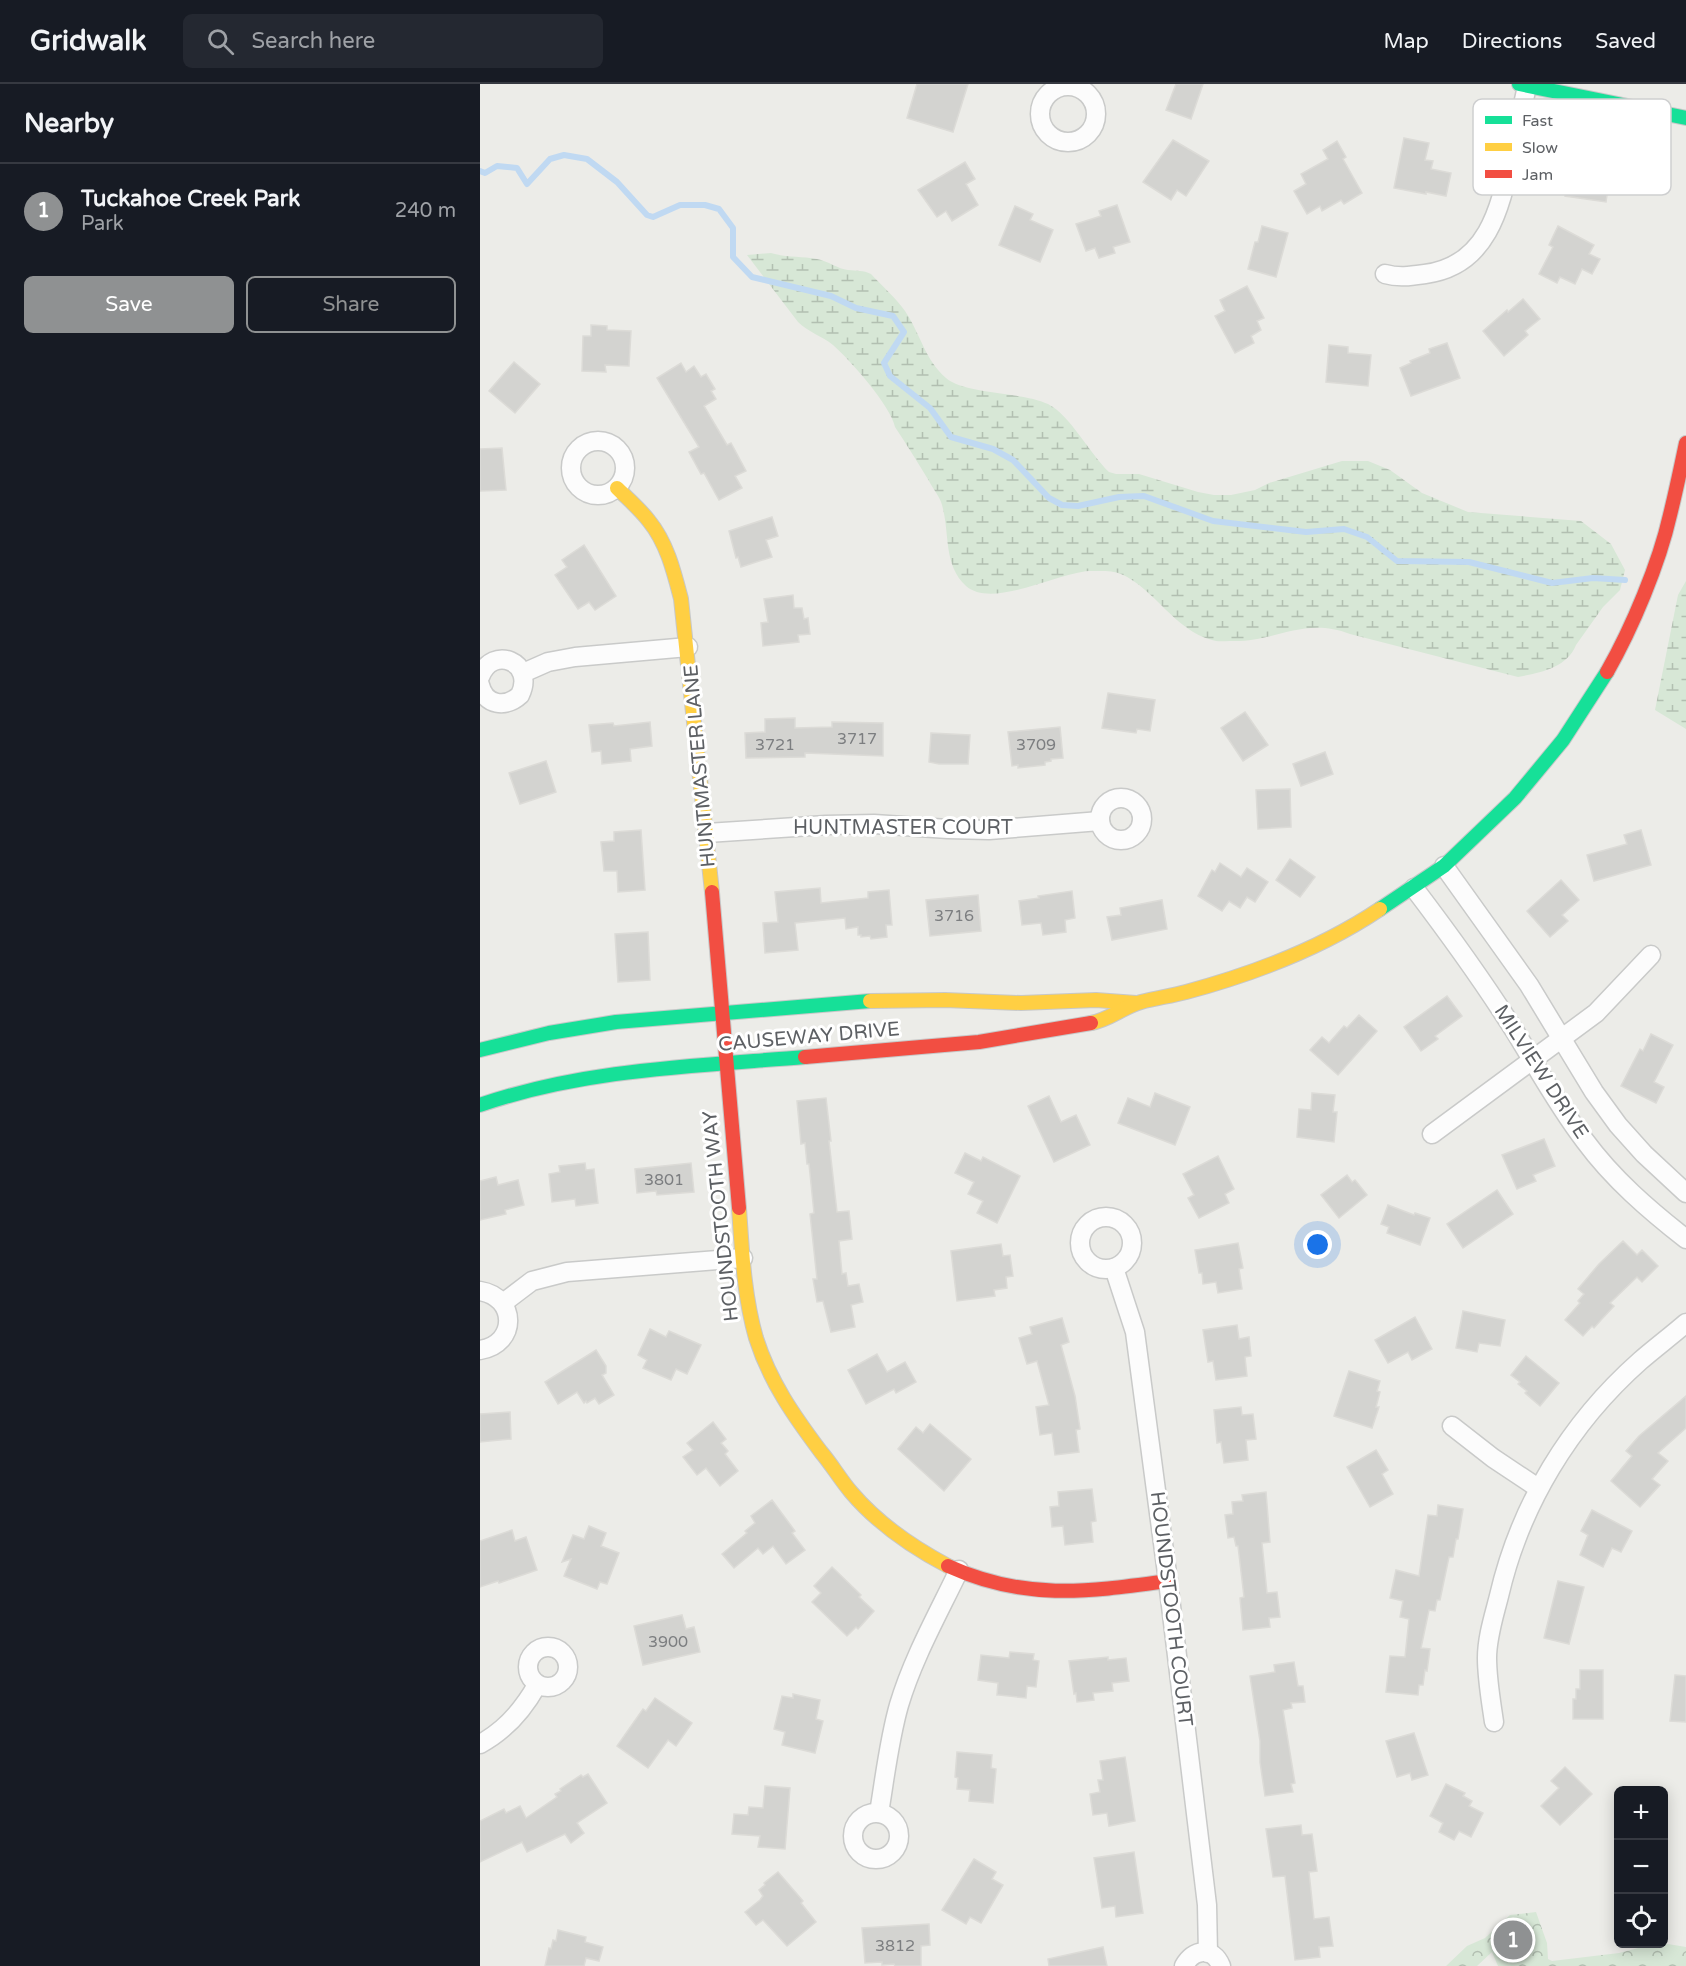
<!DOCTYPE html>
<meta charset="utf-8">
<style>
:root{--surface:#171b24;--page:#242831;--text:#f1f3f6;--muted:#9ea1a6;--line:#363941;--accent:#8f9192}
body{margin:0;font-family:"Varela Round",sans-serif;background:var(--page);color:var(--text)}
.controls{position:absolute;right:18px;bottom:18px;display:grid;overflow:hidden;border-radius:9px;box-shadow:0 3px 15px #0003}
.controls button{width:54px;height:54px;display:grid;place-items:center;padding:0;border:0;border-bottom:2px solid var(--line);background:var(--surface);color:var(--text);font:30px sans-serif}
.you{position:absolute;left:838px;top:1161px;width:21px;height:21px;margin:-15px;border:4px solid #fff;border-radius:50%;background:#1a73e8;box-shadow:0 0 0 9px #1a73e833}
.badge{display:grid;place-items:center;width:39px;height:39px;border-radius:50%;background:var(--accent);color:#fff;font-size:20px;font-weight:700}
.pin{position:absolute;translate:-50% -50%;border:3px solid #fff;box-shadow:0 2px 6px #0006}
.list{margin:0;padding:0;list-style:none}
h2{display:flex;justify-content:space-between;align-items:center;height:78px;margin:0;padding:0 24px;font-size:26px}
h2 small{font-size:20px;font-weight:400;color:var(--muted)}
.list li{display:grid;grid-template-columns:39px 1fr auto;gap:18px;align-items:center;box-sizing:border-box;height:96px;padding:0 24px;border-top:2px solid var(--line)}
.list b{display:block;font-size:22px;white-space:nowrap}
.list p{margin:0;font-size:20px;white-space:nowrap;color:var(--muted)}
.list em{font-size:20px;font-style:normal;color:var(--muted)}
.actions{display:flex;gap:12px;padding:18px 24px}
.actions a{flex:1;padding:14px 0;border:2px solid var(--accent);border-radius:9px;text-align:center;font-size:21px;color:var(--accent)}
.actions .main{background:var(--accent);color:#fff}
.icon{flex:none;width:33px;height:33px;fill:none;stroke:currentColor;stroke-width:2;stroke-linecap:round;stroke-linejoin:round}
.map{position:relative;flex:none;width:1206px;height:1882px;overflow:hidden}
header{display:flex;align-items:center;gap:36px;box-sizing:border-box;height:84px;padding:0 30px;background:var(--surface);border-bottom:2px solid var(--line)}
header strong{font-size:28px}
nav{display:flex;gap:33px;margin-inline-start:auto;font-size:21px}
.search{width:420px;height:54px;background:var(--page);display:flex;align-items:center;gap:15px;box-sizing:border-box;padding:0 21px;border-radius:9px;color:var(--muted);font-size:22px}
main{display:flex}
aside{flex:1;background:var(--surface)}
.map>svg:first-child{display:block}
.wetland{fill:url(#wetland-marsh)}
.park{fill:url(#park-crowns)}
.lines{fill:none;stroke-linecap:round;stroke-linejoin:round}
.stream{stroke:#c0d9f2;stroke-width:6}
.building{fill:#d3d3d0;stroke:#dcdbd7;stroke-width:1.5}
.street-casing{stroke:#c9cac9;stroke-width:21}
.fast-casing{stroke:#c7c8c8;stroke-width:16}
.slow-casing{stroke:#c7c8c8;stroke-width:16}
.jam-casing{stroke:#c7c8c8;stroke-width:16}
.street{stroke:#fcfcfc;stroke-width:18}
.fast{stroke:#16e098;stroke-width:14}
.slow{stroke:#ffcf43;stroke-width:14}
.jam{stroke:#f24e42;stroke-width:14}
.labels{text-anchor:middle;dominant-baseline:central;stroke-width:6;stroke-linejoin:round;paint-order:stroke}
.number-label{font-size:16px;fill:#7c7e80}
.street-label{font-size:20px;fill:#5d6064;stroke:#fff}
.key{fill:#fff;stroke:#cecfd0;stroke-width:1.5}
.key-label{font-size:16px;fill:#5d6064}
</style>
<header>
<strong>Gridwalk</strong>
<div class="search"><svg class="icon" aria-label="search" viewBox="0 0 24 24"><circle cx="10" cy="10" r="6"/><path d="M15 15l6 6"/></svg>Search here</div>
<nav><a>Map</a><a>Directions</a><a>Saved</a></nav>
</header>
<main>
<aside>
<h2>Nearby<small></small></h2>
<ul class="list">
<li><span class="badge">1</span><div><b>Tuckahoe Creek Park</b><p>Park</p></div><em>240 m</em></li>
</ul>
<div class="actions"><a class="main">Save</a><a>Share</a></div>
</aside>
<div class="map">
<svg width="1206" height="1882" viewBox="0 0 1206 1882">
<defs>
<pattern id="wetland-marsh" width="20" height="14" patternUnits="userSpaceOnUse" patternTransform="scale(1.5)"><rect width="20" height="14" fill="#d7e7d6"/><path d="M1 5h8M5 5V1M11 12h8M15 12V8" fill="none" stroke="#b2bfb1"/></pattern>
<pattern id="park-crowns" width="20" height="18" patternUnits="userSpaceOnUse" patternTransform="scale(1.5)"><rect width="20" height="18" fill="#d7e7d6"/><path d="M2 6a3 3 0 1 1 6 0M12 15a3 3 0 1 1 6 0" fill="none" stroke="#b2bfb1"/></pattern>
</defs>
<rect width="100%" height="100%" fill="#ecece8"/>
<g class="wetland">
<path d="M291,169C308,174 321,172 337,175C348,177 358,185 368,186C377,187 383,186 391,190C402,202 416,214 425,227C440,249 445,276 466,294C486,311 540,307 568,320C590,331 610,370 629,388L636,390H659L718,408L734,411H751L775,406L789,399L862,377H888L910,386L942,409L988,428L1101,437L1131,460L1145,486L1140,506L1123,523L1096,561C1087,584 1059,589 1038,593L870,550C823,532 794,559 750,557C744,557 737,558 732,556C694,546 675,505 641,490C633,486 618,487 609,487C577,489 512,525 486,502C463,481 470,449 462,421C460,413 453,405 449,397C438,379 427,361 415,343C411,322 370,276 353,261C342,252 328,248 318,238L267,171Z"/>
<path d="M1206,497V645L1175,626L1198,511Z"/>
</g>
<path class="park" d="M1056,1828L1067,1859L1068,1875L1072,1877L1139,1869L1166,1862L1188,1860L1206,1863V1882H1018L1012,1868L997,1882H966L987,1862L1005,1854L1030,1831Z"/>
<g class="lines">
<path class="stream" d="M0,87L5,89L17,82L37,84L47,100L70,75L84,71L107,75L137,98L167,131L173,133L200,121H225L239,125L253,144V173L272,193L351,212L376,224L413,232L424,248L404,279L410,292L450,324L471,353L513,365L533,376L569,414L582,421L598,422L639,413L664,412L733,437L826,448L864,445L887,453L917,477L989,478L1072,499L1113,494L1145,496"/>
</g>
<g class="building">
<path d="M437,0H488L473,48L427,34Z"/>
<path d="M696,0H723L711,35L686,26Z"/>
<path d="M924,54L949,59L945,76L953,77L951,85L971,89L966,112L946,108V110L914,104Z"/>
<path d="M693,56L729,77L706,112L697,106L691,116L663,98Z"/>
<path d="M857,57L866,73L863,75L882,109L864,120L861,116L842,127L840,122L827,130L814,107L826,100L821,90L848,75L843,66Z"/>
<path d="M1104,73L1132,77L1126,118L1085,112L1088,91L1101,93Z"/>
<path d="M485,78L495,95L486,100L498,121L472,137L466,127L457,133L438,106Z"/>
<path d="M637,121L650,158L633,163L635,169L619,174L615,164L606,167L596,140L621,132L619,127Z"/>
<path d="M535,122L553,130L550,136L573,146L560,178L519,161Z"/>
<path d="M782,142L808,149L796,193L768,185L775,158H778Z"/>
<path d="M1078,142L1114,161L1109,170L1120,175L1112,190L1102,185L1095,200L1080,193L1077,199L1059,190L1073,163L1069,161Z"/>
<path d="M767,202L784,234L777,237L781,246L771,252L774,259L755,269L735,232L745,227L740,216Z"/>
<path d="M1043,215L1060,235L1045,247L1048,251L1024,272L1003,247L1027,226L1028,228Z"/>
<path d="M111,241L127,242V246L151,247L149,282L125,281L126,288L102,287L103,252H111Z"/>
<path d="M967,259L980,294L931,312L920,284L931,279L930,277L950,269L949,265Z"/>
<path d="M849,261L868,263V269L891,271L888,302L846,298Z"/>
<path d="M34,278L60,300L35,329L9,307Z"/>
<path d="M201,279L206,288L214,282L221,293L226,290L235,305L231,307L236,315L224,322L247,361L251,359L266,387L255,392L262,404L239,416L224,389L221,390L209,368L219,363L177,294Z"/>
<path d="M22,364L26,406L0,407V365Z"/>
<path d="M292,433L298,452L286,456L292,473L261,483L258,473L256,474L249,447Z"/>
<path d="M104,461L136,512L115,526L109,518L98,525L75,491L87,483L82,476Z"/>
<path d="M313,511L314,524H322L324,535L328,534L330,550L318,551L319,558L283,562L281,539L288,538L284,515Z"/>
<path d="M628,609L675,616L670,647L657,645L656,649L622,644Z"/>
<path d="M765,628L788,661L763,677L741,644Z"/>
<path d="M315,634V644L352,643V638L403,639V672L325,669V673L266,674L265,649L285,648V635Z"/>
<path d="M170,638L172,662L150,665L151,677L122,680L121,667L112,668L109,641L133,639L134,642Z"/>
<path d="M580,643L583,674L571,675V677L565,678V681L538,684V681L532,682L528,648Z"/>
<path d="M451,649L490,651L488,680H459L449,678Z"/>
<path d="M845,668L853,690L821,702L813,680Z"/>
<path d="M66,677L76,708L40,720L29,689Z"/>
<path d="M810,705L811,743L778,745L776,706Z"/>
<path d="M161,746L165,806L138,808L137,787H124L121,758L134,757V748Z"/>
<path d="M1161,746L1171,781L1114,797L1107,771L1147,760L1144,751Z"/>
<path d="M810,775L835,793L820,813L796,796Z"/>
<path d="M740,779L761,793L767,784L788,798L775,818L767,813L760,824L749,817L742,827L718,812L732,786L735,788Z"/>
<path d="M1081,796L1099,816L1082,831L1088,837L1070,853L1047,827Z"/>
<path d="M340,804L341,819L388,814V808L409,806L412,841H406L407,853L391,855L390,852L381,853V851H378V843L366,845L365,834L315,839L318,866L285,869L283,839L298,838L295,808Z"/>
<path d="M592,807L595,834L585,836L586,848L563,851L561,839L542,841L539,817L559,814L558,812Z"/>
<path d="M498,811L501,847L450,852L446,816Z"/>
<path d="M682,816L687,845L632,856L627,833L641,831L640,824Z"/>
<path d="M168,848L170,896L138,898L135,850Z"/>
<path d="M967,912L982,932L955,952L958,955L941,967L924,943Z"/>
<path d="M879,931L897,947L858,991L830,966L842,953L849,959L864,942L867,944Z"/>
<path d="M1171,950L1193,961L1174,998L1184,1003L1176,1019L1141,1002L1160,965L1163,967Z"/>
<path d="M675,1009L710,1023L695,1061L638,1039L648,1014L670,1023Z"/>
<path d="M832,1009L855,1011L853,1028H857L854,1058L817,1053L819,1025L831,1026Z"/>
<path d="M569,1012L581,1038L596,1031L610,1061L574,1078L548,1022Z"/>
<path d="M346,1014L351,1057H349L357,1128L369,1127L372,1155L359,1157L362,1190L366,1189L368,1202L379,1200L383,1218L371,1221L375,1243L351,1248L343,1217L337,1218L333,1195H337L330,1130L334,1129L329,1080H327L325,1059L321,1060L317,1017Z"/>
<path d="M1064,1055L1075,1082L1053,1091L1056,1097L1037,1105L1022,1071Z"/>
<path d="M485,1069L501,1077L503,1073L540,1092L517,1139L497,1129L503,1117L488,1110L494,1098L475,1089Z"/>
<path d="M738,1072L754,1105L745,1110L749,1119L719,1134L708,1114L714,1111L703,1090Z"/>
<path d="M105,1079L106,1086L114,1085L118,1119L96,1122L95,1115L72,1118L69,1090L80,1088L79,1082Z"/>
<path d="M211,1079L214,1108L177,1111L176,1107L157,1109L155,1085Z"/>
<path d="M867,1091L872,1098L875,1096L887,1111L859,1134L841,1111Z"/>
<path d="M16,1093L18,1101L38,1096L44,1121L25,1126L26,1130L0,1136V1097Z"/>
<path d="M1017,1106L1033,1130L983,1164L967,1140Z"/>
<path d="M908,1121L934,1131L935,1129L950,1134L940,1161L907,1149L909,1143L901,1140Z"/>
<path d="M1143,1157L1157,1171L1162,1166L1178,1182L1162,1198L1157,1193L1130,1219L1134,1222L1121,1236L1114,1244L1112,1242L1103,1252L1085,1236L1100,1219L1098,1217L1104,1210L1098,1205L1119,1180Z"/>
<path d="M758,1159L763,1184L759,1185L762,1205L738,1209L736,1198L723,1200L722,1189H719L715,1166Z"/>
<path d="M521,1160L523,1172L530,1171L533,1192L526,1193L527,1204L514,1206L515,1212L477,1217L471,1167Z"/>
<path d="M983,1227L1025,1236L1020,1262L999,1259L997,1268L976,1264Z"/>
<path d="M935,1233L952,1265L932,1276L928,1268L908,1279L895,1256Z"/>
<path d="M582,1234L589,1258L581,1261L595,1312L600,1345L596,1346L599,1368L575,1371L572,1349L560,1351L556,1323L569,1321L557,1277L547,1280L539,1254L552,1250L550,1243Z"/>
<path d="M757,1241L759,1255L769,1253L771,1272L765,1273L767,1292L736,1296L733,1277L728,1278L723,1246Z"/>
<path d="M170,1245L186,1253L189,1247L221,1261L207,1290L196,1285L191,1296L163,1284L167,1276L158,1271Z"/>
<path d="M116,1266L126,1282V1289L122,1291L134,1311L119,1320L115,1314L107,1319L106,1317L104,1319L97,1308L78,1320L65,1298Z"/>
<path d="M397,1270L407,1288L425,1278L436,1298L416,1309L414,1305L386,1320L368,1286Z"/>
<path d="M1046,1272L1079,1299L1060,1322L1045,1309L1047,1307L1038,1300L1040,1298L1031,1291Z"/>
<path d="M869,1287L900,1297L897,1307L900,1308L896,1323H899L892,1344L854,1332Z"/>
<path d="M1206,1312V1344L1178,1369L1188,1377L1172,1395L1180,1401L1160,1423L1131,1397L1152,1372L1146,1367L1159,1352Z"/>
<path d="M761,1323L762,1331L773,1330L776,1355L766,1356L768,1376L744,1379L741,1358L737,1359L734,1326Z"/>
<path d="M30,1328L31,1355L0,1358V1330Z"/>
<path d="M233,1338L246,1355L241,1359L248,1367L245,1370L258,1387L240,1402L226,1384L217,1391L203,1373L213,1366L207,1359Z"/>
<path d="M450,1340L491,1375L464,1407L418,1365L436,1343L443,1349Z"/>
<path d="M896,1366L908,1386L902,1390L913,1410L890,1423L867,1383Z"/>
<path d="M612,1405L616,1437L611,1438L613,1458L585,1461L583,1442L572,1443L570,1423L579,1422L578,1408Z"/>
<path d="M786,1408L790,1458L782,1459L787,1509L797,1508L800,1533L789,1534L790,1543L763,1546L760,1514L764,1513L758,1462H756L754,1453L748,1454L745,1431L753,1430L752,1418L763,1417L762,1411Z"/>
<path d="M292,1416L315,1447L312,1449L325,1466L306,1480L293,1462L283,1470L278,1464L254,1484L242,1470L267,1449L265,1447L275,1439L271,1432Z"/>
<path d="M958,1421L983,1425L978,1455H976L973,1473H969L960,1516H957L955,1527L949,1526L941,1564L950,1565L947,1587L945,1586L943,1601H939L938,1611L906,1608L910,1572L925,1573L929,1535L920,1533L923,1517L910,1514L916,1486L939,1492L948,1431L957,1432Z"/>
<path d="M1112,1426L1152,1447L1141,1468L1132,1464L1123,1483L1100,1471L1108,1451L1101,1447Z"/>
<path d="M109,1442L126,1449L121,1462L139,1469L127,1500L120,1498L117,1505L84,1492L91,1475L82,1478L93,1451L104,1455Z"/>
<path d="M32,1446L35,1457L46,1453L57,1486L19,1499L18,1497L0,1503V1457Z"/>
<path d="M352,1483L381,1511L379,1513L394,1527L378,1545L376,1543L367,1552L332,1518L341,1509L334,1502Z"/>
<path d="M1078,1497L1104,1503L1089,1560L1064,1554Z"/>
<path d="M202,1531L206,1545L214,1543L220,1568L163,1581L154,1542Z"/>
<path d="M530,1568L554,1570L553,1576L559,1577L556,1603L547,1602L546,1614L519,1611H517L518,1599L498,1596L501,1571L529,1574Z"/>
<path d="M628,1573V1576L646,1574L649,1597L632,1599L633,1607L613,1609L614,1616L597,1618L596,1609L594,1610L589,1577Z"/>
<path d="M814,1578L818,1602H823L825,1618L811,1619L812,1624L803,1626L815,1699L811,1700L813,1708L785,1712L780,1678V1657L770,1592L795,1588L794,1581Z"/>
<path d="M1100,1586H1123V1635H1093V1615H1096V1605H1100Z"/>
<path d="M1195,1591L1206,1592V1638L1190,1637Z"/>
<path d="M313,1610L340,1616L336,1635L343,1637L335,1669L302,1661L305,1648L294,1645L302,1612L313,1614Z"/>
<path d="M175,1614L212,1639L196,1662L188,1656L168,1684L137,1662L163,1625L166,1627Z"/>
<path d="M934,1649L948,1691L932,1696L930,1689L917,1693L906,1657Z"/>
<path d="M477,1668L512,1671L511,1684L516,1685L513,1719L489,1717L490,1706L477,1705L478,1694L475,1693Z"/>
<path d="M645,1673L655,1737L629,1742L627,1729L613,1731L610,1710L620,1708L618,1696H623L620,1677Z"/>
<path d="M1085,1683L1112,1710L1080,1741L1061,1722L1079,1704L1071,1697Z"/>
<path d="M108,1690L127,1719L97,1739L104,1749L91,1759L85,1750L47,1768L42,1758L0,1778V1737L24,1725L26,1729L40,1722L46,1734L77,1713L75,1710L81,1707L80,1705L101,1691L103,1693Z"/>
<path d="M966,1700L985,1709L983,1712L992,1717L989,1722L1003,1729L991,1753L979,1747L974,1756L959,1748L963,1739L950,1732Z"/>
<path d="M285,1702L310,1704L305,1765L278,1763L280,1752L252,1750L254,1730L268,1731L269,1723L283,1724Z"/>
<path d="M821,1741L822,1751L832,1750L837,1787L829,1788L834,1835L849,1833L853,1862L839,1863L840,1873L815,1876L805,1792L793,1793L786,1745Z"/>
<path d="M654,1768L663,1829L636,1833L635,1822L622,1824L614,1774Z"/>
<path d="M494,1775L516,1788L512,1795L523,1801L501,1839L490,1833L486,1840L462,1826Z"/>
<path d="M298,1788L323,1817L321,1819L336,1838L307,1862L283,1836L276,1841L265,1828L280,1816L283,1812L279,1806L285,1801L284,1799Z"/>
<path d="M449,1840L450,1861L441,1862V1882H415L414,1880L402,1881V1878L385,1879L382,1844Z"/>
<path d="M78,1846L106,1853L105,1858L123,1863L119,1877L106,1874L104,1882H65L69,1864L71,1865L73,1856L76,1857Z"/>
<path d="M623,1863L627,1882H569L568,1875Z"/>
</g>
<g class="lines">
<defs>
<g id="street">
<circle cx="588" cy="30" r="28"/>
<path d="M905,190C919,194 931,192 945,190C1007,182 1020,125 1031,74C1036,50 1042,26 1047,2"/>
<circle cx="118" cy="384" r="27"/>
<path d="M43,589L68,578L95,573L208,563"/>
<path d="M0,593C12,560 56,578 40,611C26,624 5,622 0,601"/>
<circle cx="641" cy="735" r="21"/>
<path d="M227,749L346,741L394,740L468,745L509,746L620,737"/>
<path d="M964,782L1049,901L1114,1008L1138,1041L1164,1070L1206,1109"/>
<path d="M934,804C969,850 1003,897 1034,946C1057,983 1078,1022 1105,1057C1133,1095 1169,1126 1206,1155"/>
<path d="M952,1050L1116,929L1171,871"/>
<circle cx="626" cy="1159" r="26"/>
<path d="M634,1184L655,1248L688,1497L727,1821L728,1869"/>
<path d="M0,1207C37,1213 38,1260 0,1266"/>
<path d="M23,1219L52,1197L87,1188L263,1174"/>
<path d="M972,1342L1013,1374L1058,1404"/>
<circle cx="68" cy="1583" r="20"/>
<path d="M1014,1638C1011,1617 1007,1595 1007,1574C1007,1553 1014,1532 1019,1512C1040,1421 1090,1339 1160,1277C1175,1264 1191,1252 1206,1239"/>
<path d="M0,1660C26,1646 43,1626 57,1601"/>
<circle cx="396" cy="1752" r="23"/>
<path d="M399,1729C405,1693 409,1656 419,1621C433,1574 458,1530 479,1486"/>
<path d="M704,1882C713,1865 733,1862 741,1882"/>
</g>
<g id="fast">
<path d="M1039,0L1206,34"/>
<path d="M900,825L964,782L1035,714L1083,656L1127,588"/>
<path d="M0,966L69,949L136,938L390,917"/>
<path d="M0,1021C104,985 216,982 325,973"/>
</g>
<g id="slow">
<path d="M137,404C148,415 160,425 169,437C187,459 194,488 201,515L232,808"/>
<path d="M390,917L465,916L541,919L616,916L656,919"/>
<path d="M611,939C629,936 643,923 661,918C676,914 691,912 706,908C773,890 842,864 900,825"/>
<path d="M259,1124C262,1168 264,1212 276,1254C290,1298 314,1332 341,1368C352,1381 360,1395 371,1408C398,1440 432,1463 468,1482"/>
</g>
<g id="jam">
<path d="M1127,588C1152,544 1179,480 1190,431C1196,407 1201,383 1206,359"/>
<path d="M232,808L259,1124"/>
<path d="M325,973L499,958L611,939"/>
<path d="M468,1482C545,1517 607,1508 688,1497"/>
</g>
</defs>
<use href="#street" class="street-casing"/>
<use href="#fast" class="fast-casing"/>
<use href="#slow" class="slow-casing"/>
<use href="#jam" class="jam-casing"/>
<use href="#street" class="street"/>
<use href="#fast" class="fast"/>
<use href="#slow" class="slow"/>
<use href="#jam" class="jam"/>
</g>
<g class="labels">
<g class="number-label">
<text x="377" y="655">3717</text>
<text x="295" y="661">3721</text>
<text x="556" y="661">3709</text>
<text x="474" y="832">3716</text>
<text x="184" y="1096">3801</text>
<text x="188" y="1558">3900</text>
<text x="415" y="1862">3812</text>
</g>
<g class="street-label">
<text transform="translate(220 682) rotate(-95)">HUNTMASTER LANE</text>
<text x="423" y="744">HUNTMASTER COURT</text>
<text transform="translate(329 953) rotate(-5)">CAUSEWAY DRIVE</text>
<text transform="translate(1061 988) rotate(57)">MILVIEW DRIVE</text>
<text transform="translate(241 1132) rotate(-96)">HOUNDSTOOTH WAY</text>
<text transform="translate(691 1525) rotate(83)">HOUNDSTOOTH COURT</text>
</g>
</g>
<rect x="993" y="15" width="198" height="96" rx="9" class="key"/>
<rect x="1005" y="32" width="27" height="8" fill="#16e098"/>
<rect x="1005" y="59" width="27" height="8" fill="#ffcf43"/>
<rect x="1005" y="86" width="27" height="8" fill="#f24e42"/>
<g class="key-label">
<text x="1042" y="42">Fast</text>
<text x="1042" y="69">Slow</text>
<text x="1042" y="96">Jam</text>
</g>
</svg>
<div class="controls">
<button>+</button>
<button>−</button>
<button><svg class="icon" aria-label="locate" viewBox="0 0 24 24"><circle cx="12" cy="12" r="6"/><path d="M12 2v4M12 18v4M2 12h4M18 12h4"/></svg></button>
</div>
<div class="you"></div>
<div class="pin badge" style="left:1033px;top:1856px">1</div>
</div>
</main>
